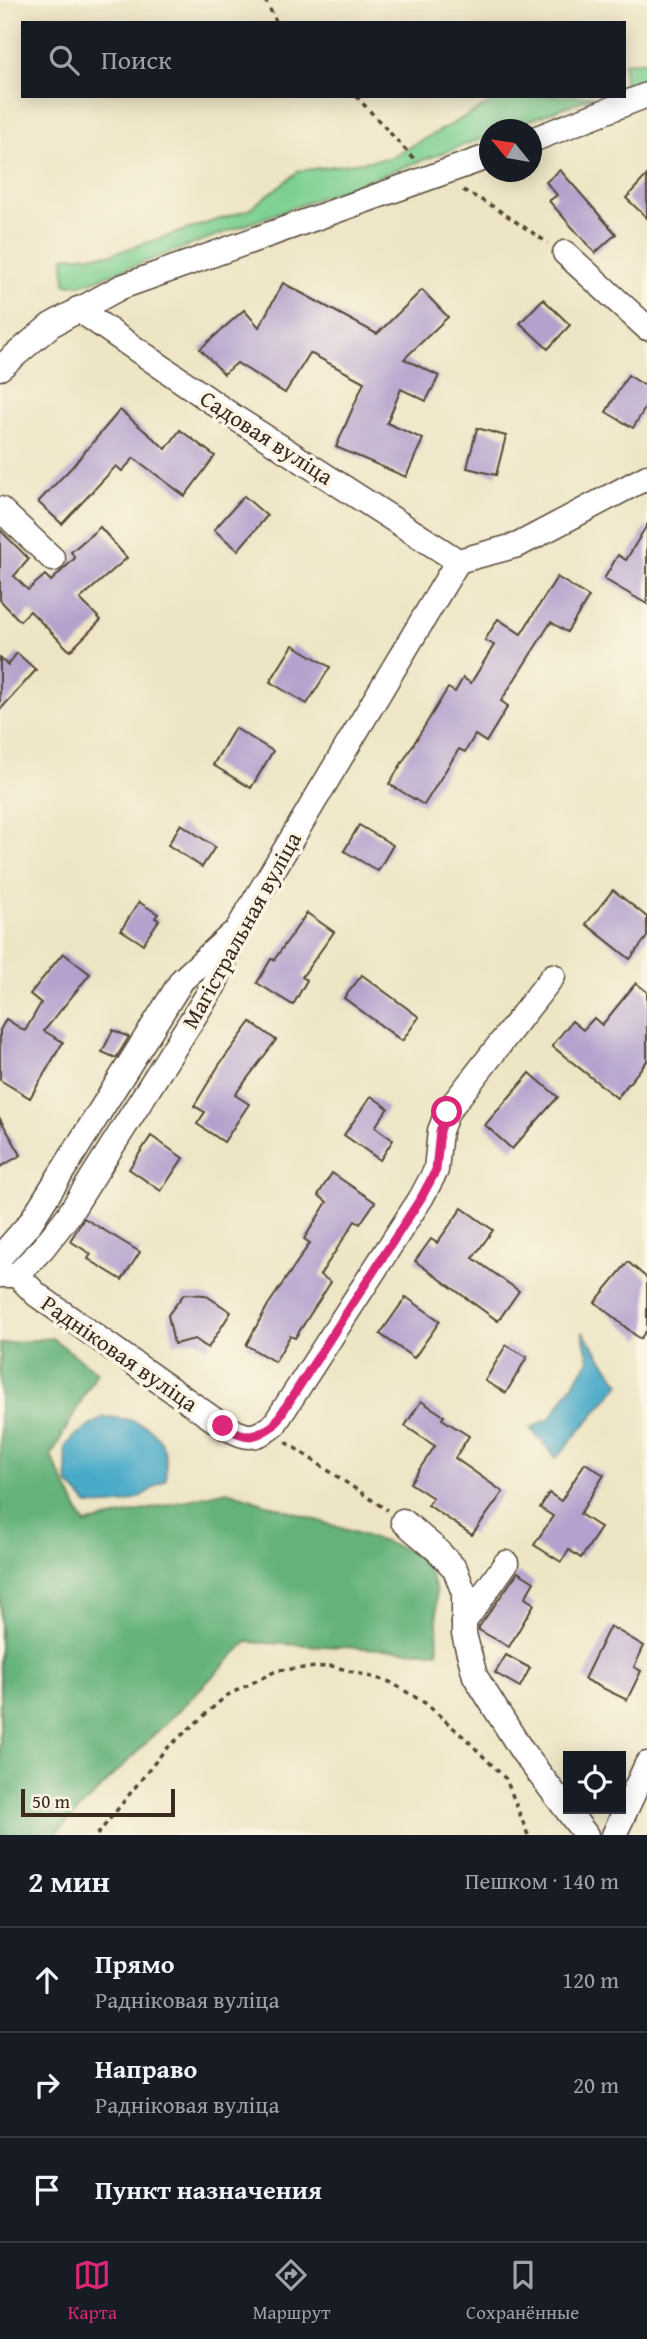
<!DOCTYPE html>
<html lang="ru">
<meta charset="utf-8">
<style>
:root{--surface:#171b24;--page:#20242c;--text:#f1f3f6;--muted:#9ea1a6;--line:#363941;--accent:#db2777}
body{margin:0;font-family:"Gentium Book Plus",serif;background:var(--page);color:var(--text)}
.controls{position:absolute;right:21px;bottom:21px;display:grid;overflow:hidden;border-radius:0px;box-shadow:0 4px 18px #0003}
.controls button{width:63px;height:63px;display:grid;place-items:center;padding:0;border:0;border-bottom:2px solid var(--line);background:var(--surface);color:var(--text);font:35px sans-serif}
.compass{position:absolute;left:479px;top:119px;width:63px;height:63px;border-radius:50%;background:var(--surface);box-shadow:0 4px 18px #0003;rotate:300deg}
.scale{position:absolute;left:21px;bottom:18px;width:154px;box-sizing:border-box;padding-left:7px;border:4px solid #3b2a1e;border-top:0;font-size:19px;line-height:24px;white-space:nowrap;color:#3b2a1e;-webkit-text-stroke:5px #fcf5e5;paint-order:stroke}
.stop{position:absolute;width:21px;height:21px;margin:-16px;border:5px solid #db2777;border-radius:50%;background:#fff}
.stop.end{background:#db2777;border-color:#fff;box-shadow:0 2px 7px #0008}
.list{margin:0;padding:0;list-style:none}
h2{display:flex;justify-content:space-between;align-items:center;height:91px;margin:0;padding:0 28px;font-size:30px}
h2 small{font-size:23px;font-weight:400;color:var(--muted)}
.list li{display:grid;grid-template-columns:46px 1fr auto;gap:21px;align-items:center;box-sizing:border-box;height:105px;padding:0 28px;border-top:2px solid var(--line)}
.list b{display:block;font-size:26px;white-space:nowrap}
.list p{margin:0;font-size:23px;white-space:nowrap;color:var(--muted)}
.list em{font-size:23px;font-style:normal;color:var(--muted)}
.icon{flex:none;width:38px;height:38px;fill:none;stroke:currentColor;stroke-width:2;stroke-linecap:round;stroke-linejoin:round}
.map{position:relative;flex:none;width:647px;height:1835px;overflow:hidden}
.search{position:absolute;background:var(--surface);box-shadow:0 4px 18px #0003;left:21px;right:21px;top:21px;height:77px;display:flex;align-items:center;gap:18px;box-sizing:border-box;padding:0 24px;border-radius:0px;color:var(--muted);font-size:26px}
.sheet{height:406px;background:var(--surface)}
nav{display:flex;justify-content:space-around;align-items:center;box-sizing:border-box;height:98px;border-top:2px solid var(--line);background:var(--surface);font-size:19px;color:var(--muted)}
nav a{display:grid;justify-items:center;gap:4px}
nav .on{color:var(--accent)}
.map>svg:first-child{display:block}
.green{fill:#7ccf91;stroke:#5c7c58;stroke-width:2}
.forest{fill:#65b27b;stroke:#506e4c;stroke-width:2}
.water{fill:#49aac8;stroke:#426a73;stroke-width:2}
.building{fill:#b4a1cd}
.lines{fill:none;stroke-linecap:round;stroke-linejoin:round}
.minor-casing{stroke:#564637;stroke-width:27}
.path{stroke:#564637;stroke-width:3.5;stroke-dasharray:5 5;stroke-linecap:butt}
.minor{stroke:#fff;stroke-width:24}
.route{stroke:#db2777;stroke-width:9}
.labels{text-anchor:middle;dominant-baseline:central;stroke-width:7;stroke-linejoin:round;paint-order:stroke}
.street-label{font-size:23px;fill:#3b2a1e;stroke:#fcf5e5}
</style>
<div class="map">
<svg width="647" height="1835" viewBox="0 0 647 1835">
<rect width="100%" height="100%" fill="#fcf5e5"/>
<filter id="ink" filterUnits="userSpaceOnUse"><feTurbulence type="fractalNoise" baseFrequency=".0143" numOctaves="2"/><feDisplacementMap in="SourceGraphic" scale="14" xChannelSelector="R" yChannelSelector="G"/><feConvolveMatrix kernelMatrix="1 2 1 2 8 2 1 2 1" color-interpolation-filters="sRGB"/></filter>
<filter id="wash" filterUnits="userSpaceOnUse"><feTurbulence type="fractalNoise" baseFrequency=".00686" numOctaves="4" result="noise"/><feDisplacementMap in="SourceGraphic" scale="28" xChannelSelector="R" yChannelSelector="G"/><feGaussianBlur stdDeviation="1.57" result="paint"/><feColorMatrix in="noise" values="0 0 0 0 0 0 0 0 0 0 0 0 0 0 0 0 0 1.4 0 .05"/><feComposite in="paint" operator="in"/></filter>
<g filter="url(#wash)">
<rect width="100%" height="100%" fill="#ede5c4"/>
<g class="green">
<path d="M647,61V76L624,85V63Z"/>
<path d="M503,96H594L506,129L490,130L489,136L81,285L65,284L64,257L112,254L248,210L299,171L390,158Z"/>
</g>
<path class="forest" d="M52,1338L97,1372L51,1456L85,1524L227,1491L424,1555L436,1592L438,1652L247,1642L54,1835H0V1344Z"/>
<g class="water">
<path d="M582,1331L620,1384L556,1458L531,1429L552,1416L589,1360Z"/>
<path d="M104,1417C129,1418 155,1422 164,1450C167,1458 165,1470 166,1479C134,1502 128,1507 88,1505L68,1483L65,1447L76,1435Z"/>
</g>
<g id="blocks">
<g class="building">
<path d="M560,170L616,234L595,253L549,201L557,195L546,182Z"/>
<path d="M647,175V218L626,198Z"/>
<path d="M283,283L377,334L422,290L448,317L404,359L439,376L426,401L401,389L387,423L423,439L406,477L336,447L364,382L310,353L285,393L237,363L224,374L200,349L244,310L259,327Z"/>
<path d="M543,299L570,325L548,349L520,323Z"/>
<path d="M628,375L647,387V405L633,428L606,412Z"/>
<path d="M120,410L166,449L180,430L215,456L185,496L134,458L122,471L116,466L62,524L38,502L72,467Z"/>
<path d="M477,428L506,436L496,475L467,468Z"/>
<path d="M244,496L267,516L238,550L214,530Z"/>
<path d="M647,525V604L604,579L618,555L626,560Z"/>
<path d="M100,527L127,558L80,599L101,620L70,651L30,611L20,621L0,600V530L29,559L14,576L28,590L45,575L51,581L75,558L71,552Z"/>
<path d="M557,577L589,597L567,632L551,622L501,701L508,706L486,742L475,735L465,752L459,749L424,805L389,784L448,688L455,692L463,678L471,683L494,645L485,640L498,619L521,634Z"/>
<path d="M293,645L330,667L307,704L270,682Z"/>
<path d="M17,653L36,670L0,710V658L8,665Z"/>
<path d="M235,728L273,751L251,788L213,765Z"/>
<path d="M181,824L215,847L202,867L168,845Z"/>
<path d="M359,825L393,845L378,871L344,851Z"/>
<path d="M613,890L647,917V937L630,959L586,924Z"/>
<path d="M139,902L158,914L155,918L159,920L143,944L121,930Z"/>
<path d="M307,913L334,932L302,977L307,980L293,1005L257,983L271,959L274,960Z"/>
<path d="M63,953L90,974L44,1031L63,1042L30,1098L0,1080V1030L6,1019L25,1031L41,1003L30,994Z"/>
<path d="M362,975L419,1017L402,1041L344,998Z"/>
<path d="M636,983L647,992V1061L617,1098L552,1046L572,1021L583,1030L594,1018L602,1025Z"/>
<path d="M251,1022L276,1040L235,1095L249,1104L224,1142L197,1124L205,1112L194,1106L219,1065Z"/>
<path d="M113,1030L129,1037L116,1058L102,1052Z"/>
<path d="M530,1073L558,1097L512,1149L485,1125Z"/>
<path d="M371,1096L388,1108L375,1127L393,1140L380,1160L344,1135Z"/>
<path d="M0,1119L21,1155L0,1167Z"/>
<path d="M151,1136L183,1158L161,1191L129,1169Z"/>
<path d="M332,1173L375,1202L360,1224L355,1221L320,1275L331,1282L295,1338L290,1336L275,1362L246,1345L268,1305L310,1243L304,1239L327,1202L318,1195Z"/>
<path d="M462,1208L493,1230L473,1258L519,1291L498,1321L415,1261L431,1239L437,1243Z"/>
<path d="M84,1218L140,1252L122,1280L88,1259L91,1254L70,1241Z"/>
<path d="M628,1262L647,1278V1330L640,1339L595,1302Z"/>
<path d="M184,1294L205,1295L231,1312L208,1348L195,1339L174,1344L168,1315Z"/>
<path d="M406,1297L440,1321L414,1358L380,1334Z"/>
<path d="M506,1345L527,1357L506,1393L485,1381Z"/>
<path d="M421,1401L444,1416L442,1419L469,1436L455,1458L503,1492L472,1535L428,1505L433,1498L410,1483L435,1446L405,1426Z"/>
<path d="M585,1463L604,1475L580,1514L601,1528L581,1558L569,1550L561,1562L534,1545L553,1516L540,1508L549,1493L561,1501Z"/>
<path d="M518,1572L534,1582L525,1598L534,1604L509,1647L479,1630V1627Z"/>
<path d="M610,1626L644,1646L634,1667L641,1671L627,1700L584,1679Z"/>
<path d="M506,1655L530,1668L520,1687L495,1673Z"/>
</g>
</g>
</g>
<g filter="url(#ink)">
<use href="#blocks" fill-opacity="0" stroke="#564637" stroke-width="2"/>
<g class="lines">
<defs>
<g id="minor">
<path d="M532,140L647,95"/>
<path d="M565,253L647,328"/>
<path d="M78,309L234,417L458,561"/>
<path d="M0,368L51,325L121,287L490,156"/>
<path d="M0,509L53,559"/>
<path d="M458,561L518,545L647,477"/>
<path d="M0,1257L30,1223L182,980L231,935"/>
<path d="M0,1275H17L42,1249L68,1216L214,985L239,927L458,561"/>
<path d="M17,1275L37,1295L223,1426C247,1438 252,1441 274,1425L421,1198L436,1170L440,1131L447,1112L553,976"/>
<path d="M403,1521L436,1549L455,1569L464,1593V1634L475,1676L522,1751L586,1835"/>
<path d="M464,1622L506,1563"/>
<path d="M614,1835L647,1764"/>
</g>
</defs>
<use href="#minor" class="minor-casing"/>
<g class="path">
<path d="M265,0L277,23"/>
<path d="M356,96L415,160"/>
<path d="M463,190L494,207L548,243"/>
<path d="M286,1442L387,1510"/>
<path d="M97,1835L164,1751L226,1696L278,1670L332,1666L390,1682L425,1703L465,1738L506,1779L528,1835"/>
</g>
<use href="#minor" class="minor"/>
</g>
</g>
<g class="lines" filter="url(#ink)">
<path class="route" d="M223,1426C247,1438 251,1441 274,1425L421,1198L436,1170L440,1131L447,1112"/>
</g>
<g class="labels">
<g class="street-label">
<text transform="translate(267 437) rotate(33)">Садовая вуліца</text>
<text transform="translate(241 930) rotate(-61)">Магістральная вуліца</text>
<text transform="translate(120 1353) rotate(35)">Радніковая вуліца</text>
</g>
</g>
</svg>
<div class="controls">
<button><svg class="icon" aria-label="locate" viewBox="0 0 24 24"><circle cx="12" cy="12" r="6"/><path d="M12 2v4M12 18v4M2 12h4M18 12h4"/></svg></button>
</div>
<svg class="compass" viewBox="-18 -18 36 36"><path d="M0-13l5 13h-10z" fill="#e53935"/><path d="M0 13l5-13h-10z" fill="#9ea1a6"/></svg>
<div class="scale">50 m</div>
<div class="stop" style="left:447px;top:1112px"></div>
<div class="stop end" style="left:223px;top:1426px"></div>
<div class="search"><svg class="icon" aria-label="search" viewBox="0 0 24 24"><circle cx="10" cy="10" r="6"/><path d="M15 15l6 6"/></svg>Поиск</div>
</div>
<section class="sheet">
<h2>2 мин<small>Пешком · 140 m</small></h2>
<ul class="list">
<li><svg class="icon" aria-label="ahead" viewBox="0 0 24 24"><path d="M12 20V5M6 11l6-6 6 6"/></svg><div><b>Прямо</b><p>Радніковая вуліца</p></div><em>120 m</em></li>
<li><svg class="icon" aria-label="right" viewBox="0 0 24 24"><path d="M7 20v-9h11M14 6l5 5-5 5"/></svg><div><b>Направо</b><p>Радніковая вуліца</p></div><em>20 m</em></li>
<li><svg class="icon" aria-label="arrive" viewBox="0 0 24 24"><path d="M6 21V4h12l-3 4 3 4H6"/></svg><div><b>Пункт назначения</b></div></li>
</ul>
</section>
<nav>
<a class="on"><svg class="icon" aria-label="map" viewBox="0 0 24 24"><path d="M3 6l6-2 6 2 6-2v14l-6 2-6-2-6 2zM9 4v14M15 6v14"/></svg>Карта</a>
<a><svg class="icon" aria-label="directions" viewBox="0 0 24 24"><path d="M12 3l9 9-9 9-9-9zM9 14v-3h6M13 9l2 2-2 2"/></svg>Маршрут</a>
<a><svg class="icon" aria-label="saved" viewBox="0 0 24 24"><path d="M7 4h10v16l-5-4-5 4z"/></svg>Сохранённые</a>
</nav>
